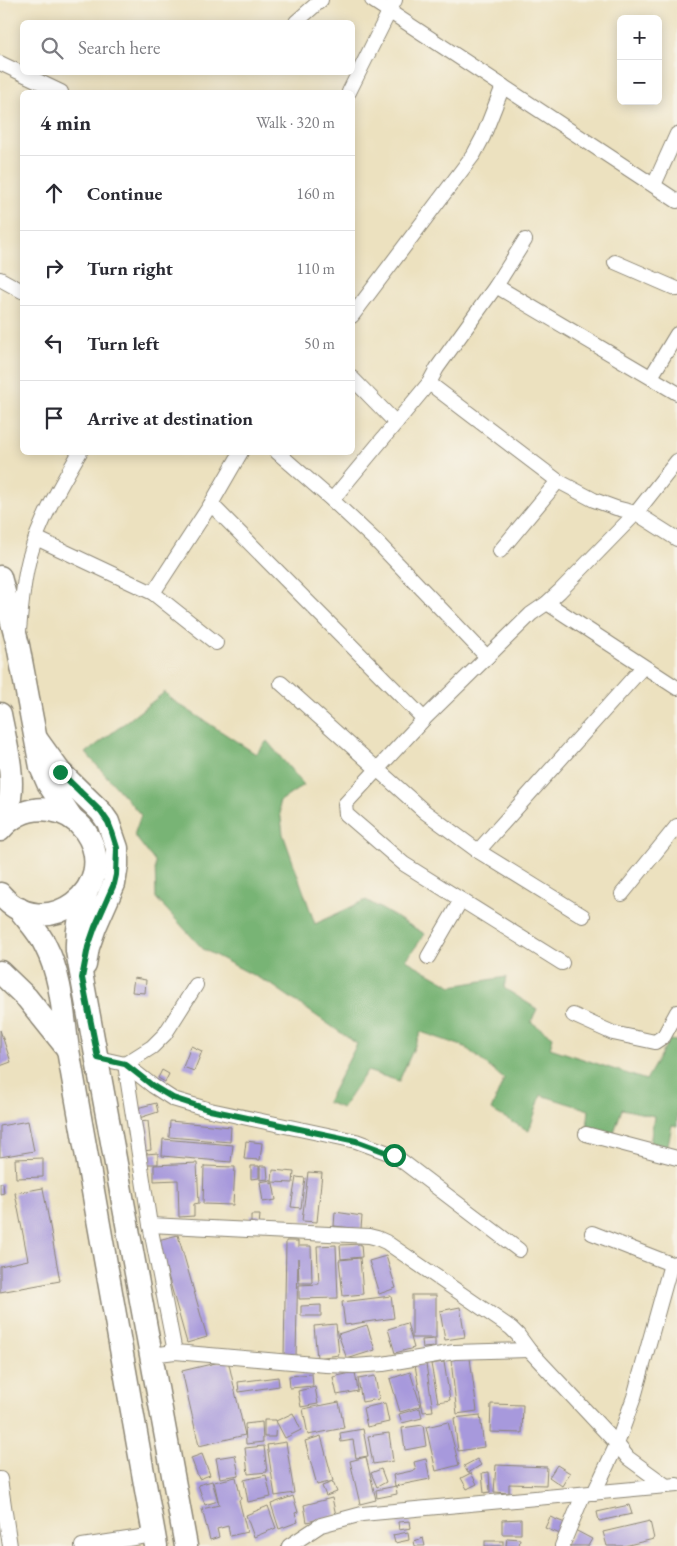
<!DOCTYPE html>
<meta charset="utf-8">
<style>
:root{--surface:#fff;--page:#f7f7f7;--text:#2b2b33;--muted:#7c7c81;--line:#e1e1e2}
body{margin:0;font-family:"EB Garamond",serif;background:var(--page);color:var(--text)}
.controls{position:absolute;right:15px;top:15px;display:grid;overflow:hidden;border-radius:8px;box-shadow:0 2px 12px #0003}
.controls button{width:45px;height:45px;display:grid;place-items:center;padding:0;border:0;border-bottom:1px solid var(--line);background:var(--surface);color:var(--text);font:25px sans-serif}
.stop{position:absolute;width:15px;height:15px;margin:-11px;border:4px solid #0b8043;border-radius:50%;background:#fff}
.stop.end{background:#0b8043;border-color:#fff;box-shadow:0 1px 5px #0008}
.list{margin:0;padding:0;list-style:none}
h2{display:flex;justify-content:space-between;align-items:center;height:65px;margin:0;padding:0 20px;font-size:21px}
h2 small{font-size:16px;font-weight:400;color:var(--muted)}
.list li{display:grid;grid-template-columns:32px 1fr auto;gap:15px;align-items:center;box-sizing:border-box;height:75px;padding:0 20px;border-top:1px solid var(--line)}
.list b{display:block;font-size:19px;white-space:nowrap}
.list em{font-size:16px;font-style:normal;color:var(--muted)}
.icon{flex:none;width:28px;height:28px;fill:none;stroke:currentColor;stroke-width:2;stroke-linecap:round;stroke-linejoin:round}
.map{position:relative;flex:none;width:677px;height:1546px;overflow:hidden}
.search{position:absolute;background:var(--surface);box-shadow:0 2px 12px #0003;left:20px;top:20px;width:335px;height:55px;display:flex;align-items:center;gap:12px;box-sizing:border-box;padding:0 18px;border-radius:8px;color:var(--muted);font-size:19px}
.panel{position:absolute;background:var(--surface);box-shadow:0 2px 12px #0003;left:20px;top:90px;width:335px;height:365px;border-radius:8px}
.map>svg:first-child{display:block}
.forest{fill:#78b474;stroke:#527050}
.building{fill:#a799dc}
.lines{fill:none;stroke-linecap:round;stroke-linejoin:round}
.street-casing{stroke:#8c8675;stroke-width:16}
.primary-casing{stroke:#8c8675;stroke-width:25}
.street{stroke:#fff;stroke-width:14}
.primary{stroke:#fff;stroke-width:22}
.route{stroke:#0b8043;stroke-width:6}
</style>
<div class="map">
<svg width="677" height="1546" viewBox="0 0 677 1546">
<rect width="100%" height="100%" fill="#f7f3e8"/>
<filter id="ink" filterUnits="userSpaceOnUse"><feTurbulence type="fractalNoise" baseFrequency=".02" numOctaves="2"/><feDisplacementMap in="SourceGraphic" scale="10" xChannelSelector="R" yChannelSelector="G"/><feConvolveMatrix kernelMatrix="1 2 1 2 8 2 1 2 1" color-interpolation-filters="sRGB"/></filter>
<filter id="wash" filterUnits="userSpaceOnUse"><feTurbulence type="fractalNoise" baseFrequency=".0096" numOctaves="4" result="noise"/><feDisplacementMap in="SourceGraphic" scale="20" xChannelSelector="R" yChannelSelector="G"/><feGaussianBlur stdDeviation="1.12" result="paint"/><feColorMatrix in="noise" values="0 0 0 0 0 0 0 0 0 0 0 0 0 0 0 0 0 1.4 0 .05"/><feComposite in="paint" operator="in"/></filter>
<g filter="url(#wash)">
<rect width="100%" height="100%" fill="#ece1bf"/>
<path class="forest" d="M165,692L174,701L256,754L267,741L304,785L279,802L283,834L315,924L366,900L425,934L406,960L452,986L506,977L504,988L537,1009L531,1022L553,1037L550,1048L646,1080L669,1040L677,1041V1126L672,1125L667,1150L650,1145L654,1116L622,1109L612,1138L587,1128L589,1110L541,1095L529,1131L491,1110L504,1079L465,1047L421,1032L399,1081L367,1071L342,1108L327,1102L357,1044L272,985L203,949L156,898L155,862L134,835L141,815L86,753Z"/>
<g id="blocks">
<g class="building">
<path d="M134,978L146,980L145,993L132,992Z"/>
<path d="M0,1030L11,1062L0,1066Z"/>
<path d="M191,1046L202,1051L194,1071L183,1067Z"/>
<path d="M162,1070L169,1074L165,1082L158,1078Z"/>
<path d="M156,1103L158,1112L136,1119L133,1109Z"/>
<path d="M28,1121L34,1151L0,1157V1126Z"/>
<path d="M148,1121L151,1150L143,1151L140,1122Z"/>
<path d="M170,1121L231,1127L230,1142L169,1137Z"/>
<path d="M163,1139L233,1145L231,1162L162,1156Z"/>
<path d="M246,1141L262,1143L260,1160L244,1159Z"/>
<path d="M158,1153V1164H146V1154Z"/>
<path d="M43,1158V1177L16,1178L15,1159Z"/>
<path d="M197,1163L199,1203L194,1204V1216L179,1217L178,1180L154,1181V1165Z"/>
<path d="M204,1166L235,1167L233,1205L203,1204Z"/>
<path d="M251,1166H259V1178L251,1179Z"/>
<path d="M260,1166H267L268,1179L260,1180Z"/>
<path d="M273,1170L294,1172L293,1183L272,1182Z"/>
<path d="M308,1172L322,1173L317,1222L302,1221Z"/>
<path d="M296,1177L305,1178L301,1208L291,1207Z"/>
<path d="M271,1180V1184L273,1183L276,1200L263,1202L260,1182Z"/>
<path d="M0,1183H3L4,1193L0,1194Z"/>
<path d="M43,1188L60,1281L0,1292V1266L28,1260L15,1193Z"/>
<path d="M335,1212L362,1216L361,1229L334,1226Z"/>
<path d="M251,1215H260L259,1225L251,1224Z"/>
<path d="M178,1235L207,1337L187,1343L158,1240Z"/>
<path d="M286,1241H298V1246H311L312,1283H299L298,1258L296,1357H284Z"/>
<path d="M361,1244L362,1257L341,1259L340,1245Z"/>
<path d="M336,1245L338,1298L299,1299V1285L319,1284L317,1246Z"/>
<path d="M386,1256L396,1288L379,1294L369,1261Z"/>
<path d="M360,1258L363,1294L343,1296L339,1260Z"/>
<rect x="412" y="1295" width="24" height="43"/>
<path d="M391,1296L394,1318L345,1325L342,1302Z"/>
<path d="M321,1305V1316H301V1306Z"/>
<path d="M460,1307L465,1337L445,1340L440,1311Z"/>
<path d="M407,1323L414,1348L395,1353L388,1329Z"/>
<path d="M336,1324L339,1355L317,1358L314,1326Z"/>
<path d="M367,1325L375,1350L347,1359L338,1334Z"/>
<path d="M435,1339V1347L423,1348L422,1340Z"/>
<path d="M470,1358L477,1411L457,1414L451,1360Z"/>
<path d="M228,1360L245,1435L199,1446L182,1371Z"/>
<path d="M444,1362L450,1400L438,1402L431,1364Z"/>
<path d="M426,1364L433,1411L423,1412L415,1365Z"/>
<path d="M355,1372L358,1391L337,1395L333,1377Z"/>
<path d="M410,1372L421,1406L400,1412L390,1379Z"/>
<path d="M312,1374L313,1386L290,1388L289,1376Z"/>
<path d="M375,1376L379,1399L362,1402L358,1379Z"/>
<path d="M278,1377L279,1386L239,1392L238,1382Z"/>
<path d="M315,1387L318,1404L301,1407L298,1391Z"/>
<path d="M339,1402L344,1428L308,1435L303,1409Z"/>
<path d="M385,1403L389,1422L367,1427L363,1408Z"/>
<path d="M491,1404L523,1405L522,1433L490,1432Z"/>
<path d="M420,1408L422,1418L402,1423L399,1414Z"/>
<path d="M293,1413L301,1430L285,1438L276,1421Z"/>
<path d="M480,1415L484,1447L458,1451L454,1418Z"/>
<path d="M264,1420H276L275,1437H264Z"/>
<path d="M262,1422L263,1442L246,1444L245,1424Z"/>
<path d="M448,1422L459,1465L436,1471L426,1427Z"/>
<path d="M423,1425L426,1446L405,1450L402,1428Z"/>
<path d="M363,1429L368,1456L356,1458L353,1440L341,1442L340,1433Z"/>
<path d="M389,1433L393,1461L373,1464L368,1436Z"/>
<path d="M321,1436L333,1481L317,1485L305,1441Z"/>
<path d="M286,1442L294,1493L275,1496L267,1445Z"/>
<path d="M264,1446L267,1472L248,1474L245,1448Z"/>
<path d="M202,1454L210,1475L199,1479L191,1458Z"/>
<path d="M235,1455L239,1475L220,1478L216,1458Z"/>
<path d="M366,1457L376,1500L360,1504L350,1461Z"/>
<path d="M426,1459L430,1479L395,1486L393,1475L416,1470L414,1462Z"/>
<path d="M477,1459L481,1465L468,1473L464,1466Z"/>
<path d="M496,1465L547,1467L546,1485L509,1484V1493L494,1492Z"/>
<path d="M557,1465L570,1473L562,1486L549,1477Z"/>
<path d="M381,1469L386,1482L377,1487L371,1473Z"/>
<path d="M489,1472L490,1492L484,1493L482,1473Z"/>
<path d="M471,1473L477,1484L467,1489L461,1478Z"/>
<path d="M266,1475L271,1497L248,1502L244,1480Z"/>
<path d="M236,1477L241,1499L239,1500L247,1532L230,1536L228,1526L217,1529L219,1537L210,1540L202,1509L219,1505L214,1482Z"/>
<path d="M212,1481L218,1501L205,1505L198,1485Z"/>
<path d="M333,1482L337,1492L326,1496L322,1486Z"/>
<path d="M396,1486L397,1494L377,1498L376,1490Z"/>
<path d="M293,1496L298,1512L295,1513L298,1522L279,1529L271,1504Z"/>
<path d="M332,1498L336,1515L307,1522L304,1505Z"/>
<path d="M629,1505L632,1514L599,1521L597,1512Z"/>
<path d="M268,1506L276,1528L254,1537L246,1515Z"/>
<path d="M550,1517L565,1523L560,1534L545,1528Z"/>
<path d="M521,1519V1534H502V1520Z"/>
<path d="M410,1521L411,1528L399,1530L398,1522Z"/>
<path d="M650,1521L654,1539L624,1546H607L603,1532Z"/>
<path d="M575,1530L592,1539L588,1546H565Z"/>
<path d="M408,1532L409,1540L395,1543L393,1535Z"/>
<path d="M423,1538L425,1546H415L414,1541Z"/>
<path d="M507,1538L520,1539L519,1546H506Z"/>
<rect x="485" y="1541" width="18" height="5"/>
</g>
</g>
</g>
<g filter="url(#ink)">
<use href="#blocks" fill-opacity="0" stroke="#8c8675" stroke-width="1"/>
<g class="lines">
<defs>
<g id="street">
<path d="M372,0L677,201"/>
<path d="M296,22L321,0"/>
<path d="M0,63L61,92"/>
<path d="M349,92L395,0"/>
<path d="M654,185L677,134"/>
<path d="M615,262L677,289"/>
<path d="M0,279L22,291"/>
<path d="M496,286L677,393"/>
<path d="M352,316L474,154L483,137L503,86"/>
<path d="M651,377L677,334"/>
<path d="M352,378L396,423"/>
<path d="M429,383L558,481L594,500L616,508L636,513L677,539"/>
<path d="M277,452L332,500L377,542L487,657"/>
<path d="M332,500L429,383L437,368L496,286L525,240"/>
<path d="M211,504L424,719"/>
<path d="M36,538L153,593L216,643"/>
<path d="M500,551L558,481"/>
<path d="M153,593L211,504L241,452"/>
<path d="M547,603L677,688"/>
<path d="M19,631C21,607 23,583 29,559C39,522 60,486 80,452"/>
<path d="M281,683L425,812L478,851L583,916"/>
<path d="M478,851L643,667"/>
<path d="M622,894L677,826"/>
<path d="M428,957L461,900"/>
<path d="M562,963L404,864L346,814L345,804L424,719L531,614L547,603L560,591L636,513L677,461"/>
<path d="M573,1015L613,1033L655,1042L664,1036L677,1012"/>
<path d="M98,1058L125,1064L153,1086L173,1099L210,1110L356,1141L394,1155L519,1250"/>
<path d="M586,1134L677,1158"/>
<path d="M150,1225L369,1236L377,1238L386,1242L511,1328L518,1335L529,1350L617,1444L628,1458L665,1485"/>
<path d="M592,1233L671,1264L677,1263"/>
<path d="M175,1352L150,1225L125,1064L152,1047L165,1034L196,985"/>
<path d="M151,1355L175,1352L326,1365L354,1366L383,1364L454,1352L529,1350"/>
<path d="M0,1479L10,1546"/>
<path d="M594,1493L617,1444L634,1397L671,1264"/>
<path d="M82,1546L154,1535"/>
<path d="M289,1546L321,1525L362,1514L677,1485"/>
<path d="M562,1546L583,1495"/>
</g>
<g id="primary">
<path d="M0,577L18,645L41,767L48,783L71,817"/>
<path d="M0,714C5,741 14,770 10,798C9,809 5,819 1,828"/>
<path d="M37,740L60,772L101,812L108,822L117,848V865L114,884L95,927L88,947L85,965"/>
<path d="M0,830C13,815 31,807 50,810C64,812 77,820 85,831C124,887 44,947 0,894"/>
<path d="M87,890C81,911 76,930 77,951L186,1546"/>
<path d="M19,909C29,922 40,933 46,947C62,978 63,1016 68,1050L156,1546"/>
<path d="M0,972L27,998L67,1048"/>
</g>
</defs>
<use href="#street" class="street-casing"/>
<use href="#primary" class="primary-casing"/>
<use href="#street" class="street"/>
<use href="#primary" class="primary"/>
</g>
</g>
<g class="lines" filter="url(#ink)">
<path class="route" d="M60,772L101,812L108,822L112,832L117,848L116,875L114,884L95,927L88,947L82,978L98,1058L125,1064L153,1086L173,1098L210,1110L356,1141L394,1155"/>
</g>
</svg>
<div class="controls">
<button>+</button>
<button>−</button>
</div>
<div class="stop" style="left:394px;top:1155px"></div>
<div class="stop end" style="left:60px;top:772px"></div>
<div class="search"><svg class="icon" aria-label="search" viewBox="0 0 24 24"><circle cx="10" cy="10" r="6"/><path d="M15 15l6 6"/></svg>Search here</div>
<section class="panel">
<h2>4 min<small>Walk · 320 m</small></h2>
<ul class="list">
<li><svg class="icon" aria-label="ahead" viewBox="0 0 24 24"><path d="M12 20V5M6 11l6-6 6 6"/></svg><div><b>Continue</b></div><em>160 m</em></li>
<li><svg class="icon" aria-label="right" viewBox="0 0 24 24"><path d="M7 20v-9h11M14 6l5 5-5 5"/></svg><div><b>Turn right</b></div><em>110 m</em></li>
<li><svg class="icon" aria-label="left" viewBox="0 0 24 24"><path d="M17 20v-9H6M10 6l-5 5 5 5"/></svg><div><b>Turn left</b></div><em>50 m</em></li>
<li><svg class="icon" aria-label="arrive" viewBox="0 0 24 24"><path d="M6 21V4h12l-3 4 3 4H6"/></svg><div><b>Arrive at destination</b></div></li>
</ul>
</section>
</div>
